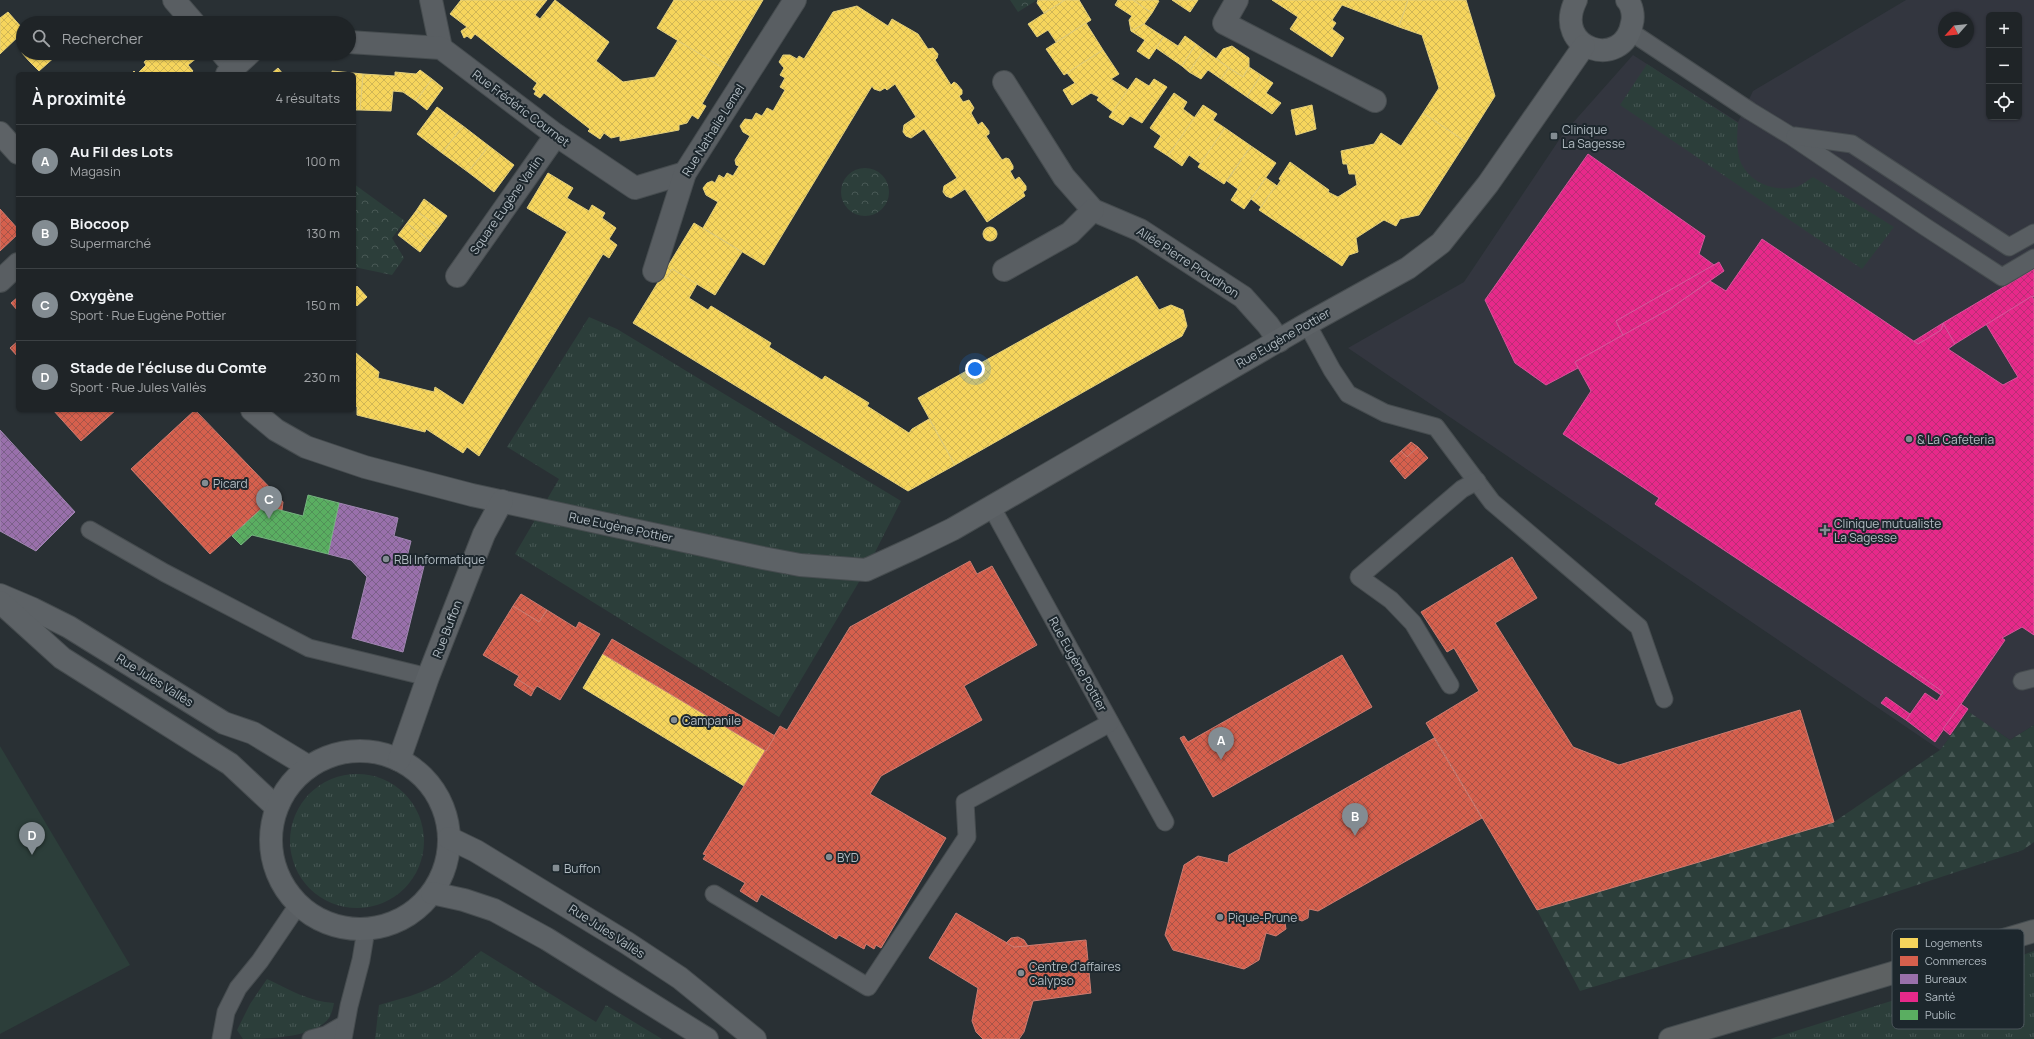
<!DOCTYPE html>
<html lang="fr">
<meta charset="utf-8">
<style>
:root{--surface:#1f2427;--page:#2c3033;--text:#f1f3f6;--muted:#a1a4a7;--line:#3c4144;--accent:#838c92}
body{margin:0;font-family:Manrope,sans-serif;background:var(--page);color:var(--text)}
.controls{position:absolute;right:12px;top:12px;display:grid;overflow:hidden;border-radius:6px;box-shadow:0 1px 3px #0004}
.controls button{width:36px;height:36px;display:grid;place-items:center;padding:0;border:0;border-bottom:1px solid var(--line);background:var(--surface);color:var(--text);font:20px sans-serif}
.compass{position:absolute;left:1938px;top:12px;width:36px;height:36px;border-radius:50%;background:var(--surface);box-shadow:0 1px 3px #0004;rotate:243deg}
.you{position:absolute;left:975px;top:369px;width:14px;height:14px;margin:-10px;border:3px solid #fff;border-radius:50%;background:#1a73e8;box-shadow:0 0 0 6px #1a73e833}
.badge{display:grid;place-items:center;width:26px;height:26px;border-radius:50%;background:var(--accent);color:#fff;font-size:13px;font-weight:700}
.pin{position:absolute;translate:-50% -33px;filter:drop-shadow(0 1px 2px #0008)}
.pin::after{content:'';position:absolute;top:21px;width:14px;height:12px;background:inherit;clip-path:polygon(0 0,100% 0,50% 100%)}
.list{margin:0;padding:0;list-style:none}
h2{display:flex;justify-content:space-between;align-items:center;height:52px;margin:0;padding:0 16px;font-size:17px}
h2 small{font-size:13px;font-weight:400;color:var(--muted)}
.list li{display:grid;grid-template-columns:26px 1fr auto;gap:12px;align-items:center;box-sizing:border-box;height:72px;padding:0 16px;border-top:1px solid var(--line)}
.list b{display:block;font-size:15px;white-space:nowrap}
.list p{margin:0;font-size:13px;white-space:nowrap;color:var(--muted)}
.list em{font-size:13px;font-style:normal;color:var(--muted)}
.icon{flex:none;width:22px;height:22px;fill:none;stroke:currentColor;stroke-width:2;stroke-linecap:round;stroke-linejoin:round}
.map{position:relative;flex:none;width:2034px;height:1039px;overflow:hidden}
.search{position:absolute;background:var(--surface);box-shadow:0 1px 3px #0004;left:16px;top:16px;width:340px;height:44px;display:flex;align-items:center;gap:10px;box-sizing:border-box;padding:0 14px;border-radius:22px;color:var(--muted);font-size:15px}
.panel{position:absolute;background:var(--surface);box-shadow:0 1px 3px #0004;left:16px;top:72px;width:340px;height:340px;border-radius:6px}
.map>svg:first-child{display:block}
.medical{fill:#33363f;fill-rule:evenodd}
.grass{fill:url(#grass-tufts)}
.forest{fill:url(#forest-firs)}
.park{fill:url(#park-crowns)}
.garden{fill:#2c3e3a}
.homes{fill:url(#homes-cross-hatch);stroke:#e2ce7b}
.shops{fill:url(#shops-cross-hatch);stroke:#cc7c71}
.offices{fill:url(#offices-cross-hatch);stroke:#a187b2}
.health{fill:url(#health-cross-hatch);stroke:#d7559b}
.public{fill:url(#public-cross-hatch);stroke:#75b27f}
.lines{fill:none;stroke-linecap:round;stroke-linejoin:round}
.lane-casing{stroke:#464c4f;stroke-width:19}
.street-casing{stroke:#464c4f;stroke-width:24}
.secondary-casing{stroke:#464c4f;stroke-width:24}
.highway-casing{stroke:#454c4f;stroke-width:24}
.lane{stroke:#595e62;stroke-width:17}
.street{stroke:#595e62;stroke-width:22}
.secondary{stroke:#5d6266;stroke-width:22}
.highway{stroke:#5d6162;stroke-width:22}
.poi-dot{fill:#838c92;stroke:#1d272d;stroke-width:1.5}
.labels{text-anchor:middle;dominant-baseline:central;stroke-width:4;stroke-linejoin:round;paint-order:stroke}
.street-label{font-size:12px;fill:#b3bdc4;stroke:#1d272d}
.poi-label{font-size:12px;fill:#b3bdc4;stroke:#1d272d;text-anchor:start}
.key{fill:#1d272d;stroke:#4a545a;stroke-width:1}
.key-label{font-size:11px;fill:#b3bdc4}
</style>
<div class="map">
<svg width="2034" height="1039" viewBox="0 0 2034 1039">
<defs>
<pattern id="grass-tufts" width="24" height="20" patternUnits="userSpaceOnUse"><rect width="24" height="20" fill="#2c3e3a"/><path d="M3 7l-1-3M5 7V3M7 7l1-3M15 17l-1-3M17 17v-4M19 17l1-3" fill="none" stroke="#485855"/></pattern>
<pattern id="forest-firs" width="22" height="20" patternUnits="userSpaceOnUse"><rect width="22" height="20" fill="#2c3e3a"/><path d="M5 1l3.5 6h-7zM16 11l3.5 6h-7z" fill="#485855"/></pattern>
<pattern id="park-crowns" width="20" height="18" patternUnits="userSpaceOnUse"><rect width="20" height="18" fill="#2c3e3a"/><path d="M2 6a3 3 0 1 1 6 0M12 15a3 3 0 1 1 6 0" fill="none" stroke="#485855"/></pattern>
<pattern id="homes-cross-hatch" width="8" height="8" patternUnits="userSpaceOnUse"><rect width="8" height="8" fill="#f6d55c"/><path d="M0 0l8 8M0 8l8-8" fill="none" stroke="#d0b655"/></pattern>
<pattern id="shops-cross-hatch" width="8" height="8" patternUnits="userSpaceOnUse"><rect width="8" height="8" fill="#d6604d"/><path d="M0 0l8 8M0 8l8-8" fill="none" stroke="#a65448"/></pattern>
<pattern id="offices-cross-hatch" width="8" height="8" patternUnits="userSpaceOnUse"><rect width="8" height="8" fill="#9970ab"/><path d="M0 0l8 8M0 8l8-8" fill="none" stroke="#7b6089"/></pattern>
<pattern id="health-cross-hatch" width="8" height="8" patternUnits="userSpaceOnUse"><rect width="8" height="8" fill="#e7298a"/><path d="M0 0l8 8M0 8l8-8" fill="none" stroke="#bb2d76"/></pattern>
<pattern id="public-cross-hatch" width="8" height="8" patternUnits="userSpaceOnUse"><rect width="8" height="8" fill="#5aae61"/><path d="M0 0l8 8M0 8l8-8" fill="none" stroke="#519158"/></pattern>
</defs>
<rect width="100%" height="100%" fill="#293034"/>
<path class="medical" d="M1906,0H2034V725L2010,740L1969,713L1940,750L1348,348L1464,282L1563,134L1633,55L1738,122L1753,91ZM1989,15H2019V117H1989ZM1944,18H1968V42H1944Z"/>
<g class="grass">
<path d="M1647,64L1738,123C1737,135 1736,151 1741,163C1751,184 1775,192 1797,187C1802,185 1808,180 1813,177L1894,227L1862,269L1620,105Z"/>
<path d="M589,317L617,329L901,501L866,570L779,717L515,554L559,479L507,447Z"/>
<circle cx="357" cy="841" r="67"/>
<path d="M481,951L596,1022L606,1005L662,1039H375L379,1005C400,999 421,994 440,983C456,975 468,962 481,951Z"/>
<path d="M2034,951V1039H1770L1904,997Z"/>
<path d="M267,979C288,989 310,1002 334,1003C333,1008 332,1013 329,1018C315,1038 266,1039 243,1039L237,1030L250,1004Z"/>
</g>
<path class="forest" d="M1969,712L2010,740L2034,725V842L2023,850L1817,918L1580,991L1537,910L1834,822L1940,750Z"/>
<g class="park">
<path d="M1010,0H1037L1018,12Z"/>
<circle cx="865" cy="192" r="24"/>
<path d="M354,184L405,221L392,238L404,258L392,275L354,267Z"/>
</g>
<path class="garden" d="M0,746L130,965L0,1034Z"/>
<g class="homes">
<path d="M461,0H547L535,15L540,19L555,0L609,42L596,61L623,82L655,77L678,40L723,68L702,104L706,106L698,119L692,115L687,123L679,125V130L620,141V136L611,138L604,133L600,139L588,131L590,129L544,93L540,98L534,94L536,91L533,89L537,83L475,34L471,39L467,36L464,38L461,31L467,27L450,14Z"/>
<path d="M674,0H763L723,68L657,28Z"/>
<path d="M1038,0H1065L1044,13L1037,3Z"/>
<path d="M1065,0H1079L1091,20L1056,42L1048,30L1037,37L1028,24Z"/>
<path d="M1118,0H1133L1152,13L1144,24L1131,31L1129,20L1132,16L1115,5Z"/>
<path d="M1133,0H1157L1159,1L1152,13Z"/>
<path d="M1172,0H1198L1190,12Z"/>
<path d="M1272,0H1408L1399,27L1342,5L1332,20L1336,23L1332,29L1344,38L1332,57L1290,29L1298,17Z"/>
<path d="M1408,0H1466L1495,96L1466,142L1423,113L1439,88L1422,35L1399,27Z"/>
<path d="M857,6L888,26L892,19L918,34L928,49L933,48L938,54L937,58L935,60L951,85L954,82L957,84L962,90V94L959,96L963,102L969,100L974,108L971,113L978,125L982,122L989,131V134L986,136L1002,160L1006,158L1009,159L1013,166V169L1010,171L1015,180L1019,177L1026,186V190L1023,192L1025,196L987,222L965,189L951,198L946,196L943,192L944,186L957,178L924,129L911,138L906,136L903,132L904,125L916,117L895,84L887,90L885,88L880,91L874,89L872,86L764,265L703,228L718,202L706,195L703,188L707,183L712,181L715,183L719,175L724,178L727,173L733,176L739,166L736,165L735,160L750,136L743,132L740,126L745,119L752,120L756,113L762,116L767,108L773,111L785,90L780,87L785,78L780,75L784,68L779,62L783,55H790L797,59L799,56L804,59L833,12Z"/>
<path d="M8,12L23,29V32L0,54V18Z"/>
<path d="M1086,23L1103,50L1064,75L1046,49Z"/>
<path d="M1144,24L1164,37L1149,59L1137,51L1145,40L1131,31Z"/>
<path d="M1185,36L1196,44L1182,66L1156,48L1164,37L1178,46Z"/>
<path d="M1196,44L1204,50L1189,72L1182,66Z"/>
<path d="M1232,46L1249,58V67L1243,77L1216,59L1223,49Z"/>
<path d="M1103,50L1119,74L1111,79L1128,90L1113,112L1097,100L1099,97L1091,93L1072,105L1063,90L1075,83L1067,73Z"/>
<path d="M1204,50L1229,68L1221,79L1208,70L1201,79L1189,72Z"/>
<path d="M23,51V53H37L29,61L22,53Z"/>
<path d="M37,53H56L57,55L39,71L29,61Z"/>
<path d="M154,53H194L198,57L188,65L193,71L189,74H131L134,71L137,74L146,65L144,62Z"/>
<path d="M1249,67L1261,75L1247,97L1221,79L1229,68L1243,77Z"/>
<path d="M278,68L283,74H271Z"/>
<path d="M420,70L432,79L416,101L403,92L393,91L391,111L360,110L363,74L395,76V72L416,74Z"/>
<path d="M332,71L363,74L360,110H354V74H332Z"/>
<path d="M1261,75L1273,83L1266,93L1281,103L1272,114L1247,97Z"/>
<path d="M1136,78L1149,86L1154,79L1167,87L1142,123L1130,116L1123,125L1109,117Z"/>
<path d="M432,79L443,88L427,110L416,101Z"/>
<path d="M1174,93L1187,102L1183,109L1195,118L1168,156L1154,147L1161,136L1150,128Z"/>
<path d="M1203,105L1217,114L1213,120L1225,128L1201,164L1189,155L1182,166L1168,156Z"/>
<path d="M1312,105L1316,129L1296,135L1291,110Z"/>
<path d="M437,107L463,126L442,153L417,134Z"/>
<path d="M1423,113L1466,142L1419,215L1400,219L1396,226L1384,220L1356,238L1358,252L1349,255L1342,266L1259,210L1276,185L1277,186L1281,180L1279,179L1290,162L1329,190L1328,192L1338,197L1357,185L1355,174H1349L1347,164H1343L1341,151L1374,144L1381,133L1401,146Z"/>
<path d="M463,126L489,146L468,172L442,153Z"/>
<path d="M1225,128L1251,146L1224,184L1198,167Z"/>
<path d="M489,146L514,165L494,192L468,172Z"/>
<path d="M1251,146L1276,163L1244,209L1231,200L1238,189L1227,181Z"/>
<path d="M548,173L573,188L567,198L589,211L592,205L605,213L602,218L616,228L609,239L617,245L609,258L603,254L479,456L467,447L463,453L426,429L425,432L357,415V407L354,404V355L356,353L379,372L378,378L434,392L435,387L463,405L567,232L527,208Z"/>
<path d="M1266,178L1276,185L1261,207L1251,199Z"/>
<path d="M424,199L447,216L439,227L416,211Z"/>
<path d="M416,211L439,227L429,240L407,223Z"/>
<path d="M407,223L429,240L420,252L398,235Z"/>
<path d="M694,223L742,252L715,295L672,269L666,278L660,279Z"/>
<circle cx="990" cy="234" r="7"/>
<path d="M672,269L697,284L689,298L708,310L711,306L771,343L769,347L822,380L825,376L869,403L867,406L909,433L912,429L929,419L955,465L908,491L633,323L660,279L666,278Z"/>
<path d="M1137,276L1159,310L1171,305L1183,310L1187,326L1182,336L955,465L918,398Z"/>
<path d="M357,286L367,297L357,306L354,303V289Z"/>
<path d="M603,654L766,751L744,786L583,688Z"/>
</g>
<g class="shops">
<path d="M0,209L18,229V234L0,251Z"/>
<path d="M18,297V311L11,303Z"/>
<path d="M18,341V357L10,348Z"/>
<path d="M53,410H116L81,441Z"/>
<path d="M195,410L276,494L269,502L210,554L131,469Z"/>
<path d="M1411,442L1418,447L1407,457L1401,451Z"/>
<path d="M1418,447L1428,458L1405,479L1390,461L1401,451L1407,457Z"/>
<path d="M276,494L283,502L282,510L276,509L269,501Z"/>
<path d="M1512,557L1537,598L1495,623L1573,747L1619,765L1800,710L1834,822L1537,910L1426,723L1479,691L1454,648L1447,652L1421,612Z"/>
<path d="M970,561L977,574L992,566L1037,645L964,686L982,720L881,776L870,794L946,838L881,948L876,945L874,949L866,944L864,949L839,935L836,939L761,894L757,902L740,891L745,883L703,859L706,855L703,854L780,726L787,730L850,627Z"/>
<path d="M521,594L547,610L539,622L513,606Z"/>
<path d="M513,606L539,622L547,610L576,628L579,622L600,634L560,700L537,686L534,690L517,679L519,676L483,655Z"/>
<path d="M612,639L775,736L766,751L603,654Z"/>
<path d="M1342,655L1372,707L1213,797L1180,738L1184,736L1188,742Z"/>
<path d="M517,679L534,690L531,696L514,685Z"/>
<path d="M1434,738L1482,818L1318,911L1309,909L1308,918L1302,921L1294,918L1285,923L1286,929L1276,936L1266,933L1259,960L1244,969L1173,950L1165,935L1184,865L1198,856L1228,863L1229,855Z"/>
<path d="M956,913L1014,947L1086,940L1091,993L1033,1001L1024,1032L1019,1039H983L976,1032L972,1021L978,988L929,958Z"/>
<path d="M1018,937L1024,940L1028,946L1014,947L1006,943L1011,938Z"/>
</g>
<g class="offices">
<path d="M0,430L75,512L36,551L0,531Z"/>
<path d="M339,503L398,518L394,536L411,541L407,557L425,562L403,652L352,638L367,577L351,560L328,554Z"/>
</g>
<g class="health">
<path d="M1588,154L1705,236L1699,254L1714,265L1616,321L1623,335L1575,362L1578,368L1546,385L1515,363L1485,300Z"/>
<path d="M1762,239L1918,344L1941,330L1943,323L1955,344L1948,349L2003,385L2018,377L1986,324L2032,296L2034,300V635L2022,627L2002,638L2005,640L1935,742L1906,720L1925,693L1937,701L1943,692L1913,671L1910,674L1655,504L1659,498L1563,434L1591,391L1575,362L1671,308L1710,281L1726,291Z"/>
<path d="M1719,262L1724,271L1671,308L1623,335L1616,321Z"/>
<path d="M2034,269V297L2032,296L1955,344L1943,323Z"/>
<path d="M1943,323L1941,330L1918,344L1914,341Z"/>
<path d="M1913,671L1943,692L1941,695L1910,674Z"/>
<path d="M1886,697L1910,714L1906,720L1881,703Z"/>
<path d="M1961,704L1968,709L1950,735L1943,729Z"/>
</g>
<path class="public" d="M308,495L339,503L328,554L252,535L241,545L232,536L269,502L276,509L303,516Z"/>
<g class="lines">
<defs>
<g id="lane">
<path d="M1631,32L1750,111L1791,136L1924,226L2002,277L2034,258"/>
<path d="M1795,136L1852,144L2009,247L2034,233"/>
<path d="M1307,324L1332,370L1348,394L1385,413L1436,427L1492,502L1639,627L1664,699"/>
<path d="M991,506L1165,822"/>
<path d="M90,530L165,573L309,648L428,677"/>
<path d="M2022,681L2034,678"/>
<path d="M1450,685L1413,623L1391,600L1359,577L1462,489L1477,481"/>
<path d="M714,894L868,987L967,837L965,802L1110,723"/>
<path d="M221,1039L226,1012L238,988L260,961L298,905"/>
<path d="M311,1039L326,1035L345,1024"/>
<path d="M343,1039L349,1006L361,960L366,930"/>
</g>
<g id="street">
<path d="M174,0L194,23"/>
<path d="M431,0L441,48"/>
<path d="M1237,0L1224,23L1375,101"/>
<path d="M349,42L441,48L556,135L635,188L685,173"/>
<path d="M222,53L234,67"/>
<path d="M227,74L250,53"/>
<path d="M1004,82L1064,177L1093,210L1140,230L1243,297L1268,325L1279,341"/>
<path d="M1004,270L1070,233L1093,210"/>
<path d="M654,271L685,173L795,0"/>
<path d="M457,276L556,135"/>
<path d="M0,281L18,264"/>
</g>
<g id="secondary">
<path d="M1576,0C1551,50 1624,71 1632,23C1634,16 1632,5 1627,0"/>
<path d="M0,133L18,153"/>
<path d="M252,410L276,430L306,447L365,467L472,495L763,558L800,565L866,570L914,548L953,529L1307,324L1408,268L1441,243L1488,184L1584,46"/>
<path d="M0,595L33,609L69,627L224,723L253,733L309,767"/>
<path d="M0,602L62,658L230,764L276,807"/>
<circle cx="360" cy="840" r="89"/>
<path d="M399,760L428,677L484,534L502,501"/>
<path d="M449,838L476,851L627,943L680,978L755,1039"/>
<path d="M432,893L464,900L494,910L547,939L707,1039"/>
</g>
<path id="highway" d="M1670,1039L2034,931"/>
</defs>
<use href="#lane" class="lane-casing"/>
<use href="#street" class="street-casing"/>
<use href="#secondary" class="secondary-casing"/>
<use href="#highway" class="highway-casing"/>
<use href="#lane" class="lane"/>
<use href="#street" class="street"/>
<use href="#secondary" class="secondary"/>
<use href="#highway" class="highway"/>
</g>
<g class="poi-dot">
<rect x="1550" y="132" width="8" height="8" rx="2"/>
<circle cx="1909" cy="439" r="4"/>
<circle cx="205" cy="483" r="4"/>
<path d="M1823 524h4v4h4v4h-4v4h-4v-4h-4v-4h4z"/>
<circle cx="386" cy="559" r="4"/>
<circle cx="674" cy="720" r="4"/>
<circle cx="829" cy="857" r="4"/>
<rect x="552" y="864" width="8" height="8" rx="2"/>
<circle cx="1220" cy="917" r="4"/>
<circle cx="1021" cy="973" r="4"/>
</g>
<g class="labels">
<g class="street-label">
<text transform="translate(521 108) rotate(37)">Rue Frédéric Cournet</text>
<text transform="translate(713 130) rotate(-58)">Rue Nathalie Lemel</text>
<text transform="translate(506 205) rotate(-55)">Square Eugène Varlin</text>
<text transform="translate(1188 262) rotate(33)">Allée Pierre Proudhon</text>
<text transform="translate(1283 338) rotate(-30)">Rue Eugène Pottier</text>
<text transform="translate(621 527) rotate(12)">Rue Eugène Pottier</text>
<text transform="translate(447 629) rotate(-69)">Rue Buffon</text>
<text transform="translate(1078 664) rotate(61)">Rue Eugène Pottier</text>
<text transform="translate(155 680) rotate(32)">Rue Jules Vallès</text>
<text transform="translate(607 931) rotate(33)">Rue Jules Vallès</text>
</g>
<g class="poi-label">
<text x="1562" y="129">Clinique<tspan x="1562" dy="14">La Sagesse</tspan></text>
<text x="1917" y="439">&amp; La Cafeteria</text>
<text x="213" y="483">Picard</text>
<text x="1834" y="523">Clinique mutualiste<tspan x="1834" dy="14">La Sagesse</tspan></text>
<text x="394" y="559">RBI Informatique</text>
<text x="682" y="720">Campanile</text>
<text x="837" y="857">BYD</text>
<text x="564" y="868">Buffon</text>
<text x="1228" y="917">Pique-Prune</text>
<text x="1029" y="966">Centre d'affaires<tspan x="1029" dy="14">Calypso</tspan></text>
</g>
</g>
<rect x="1892" y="929" width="132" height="100" rx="6" class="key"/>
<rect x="1900" y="938" width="18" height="10" fill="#f6d55c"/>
<rect x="1900" y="956" width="18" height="10" fill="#d6604d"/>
<rect x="1900" y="974" width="18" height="10" fill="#9970ab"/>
<rect x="1900" y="992" width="18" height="10" fill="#e7298a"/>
<rect x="1900" y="1010" width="18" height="10" fill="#5aae61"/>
<g class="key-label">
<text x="1925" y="947">Logements</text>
<text x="1925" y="965">Commerces</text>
<text x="1925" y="983">Bureaux</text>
<text x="1925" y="1001">Santé</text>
<text x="1925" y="1019">Public</text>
</g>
</svg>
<div class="controls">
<button>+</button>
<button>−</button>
<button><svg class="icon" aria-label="locate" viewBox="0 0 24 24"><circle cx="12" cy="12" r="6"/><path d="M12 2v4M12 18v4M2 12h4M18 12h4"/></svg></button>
</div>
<svg class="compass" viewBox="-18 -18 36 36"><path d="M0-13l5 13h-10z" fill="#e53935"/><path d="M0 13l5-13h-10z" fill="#a1a4a7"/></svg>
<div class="you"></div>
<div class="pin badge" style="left:1221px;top:760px">A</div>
<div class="pin badge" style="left:1355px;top:836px">B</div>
<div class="pin badge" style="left:269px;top:519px">C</div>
<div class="pin badge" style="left:32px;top:855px">D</div>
<div class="search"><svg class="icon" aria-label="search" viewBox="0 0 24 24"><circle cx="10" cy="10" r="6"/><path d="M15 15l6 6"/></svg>Rechercher</div>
<section class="panel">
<h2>À proximité<small>4 résultats</small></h2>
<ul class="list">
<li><span class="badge">A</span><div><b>Au Fil des Lots</b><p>Magasin</p></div><em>100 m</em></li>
<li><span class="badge">B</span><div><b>Biocoop</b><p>Supermarché</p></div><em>130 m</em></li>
<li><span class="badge">C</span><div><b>Oxygène</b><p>Sport · Rue Eugène Pottier</p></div><em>150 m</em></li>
<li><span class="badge">D</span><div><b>Stade de l'écluse du Comte</b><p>Sport · Rue Jules Vallès</p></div><em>230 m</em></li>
</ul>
</section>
</div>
